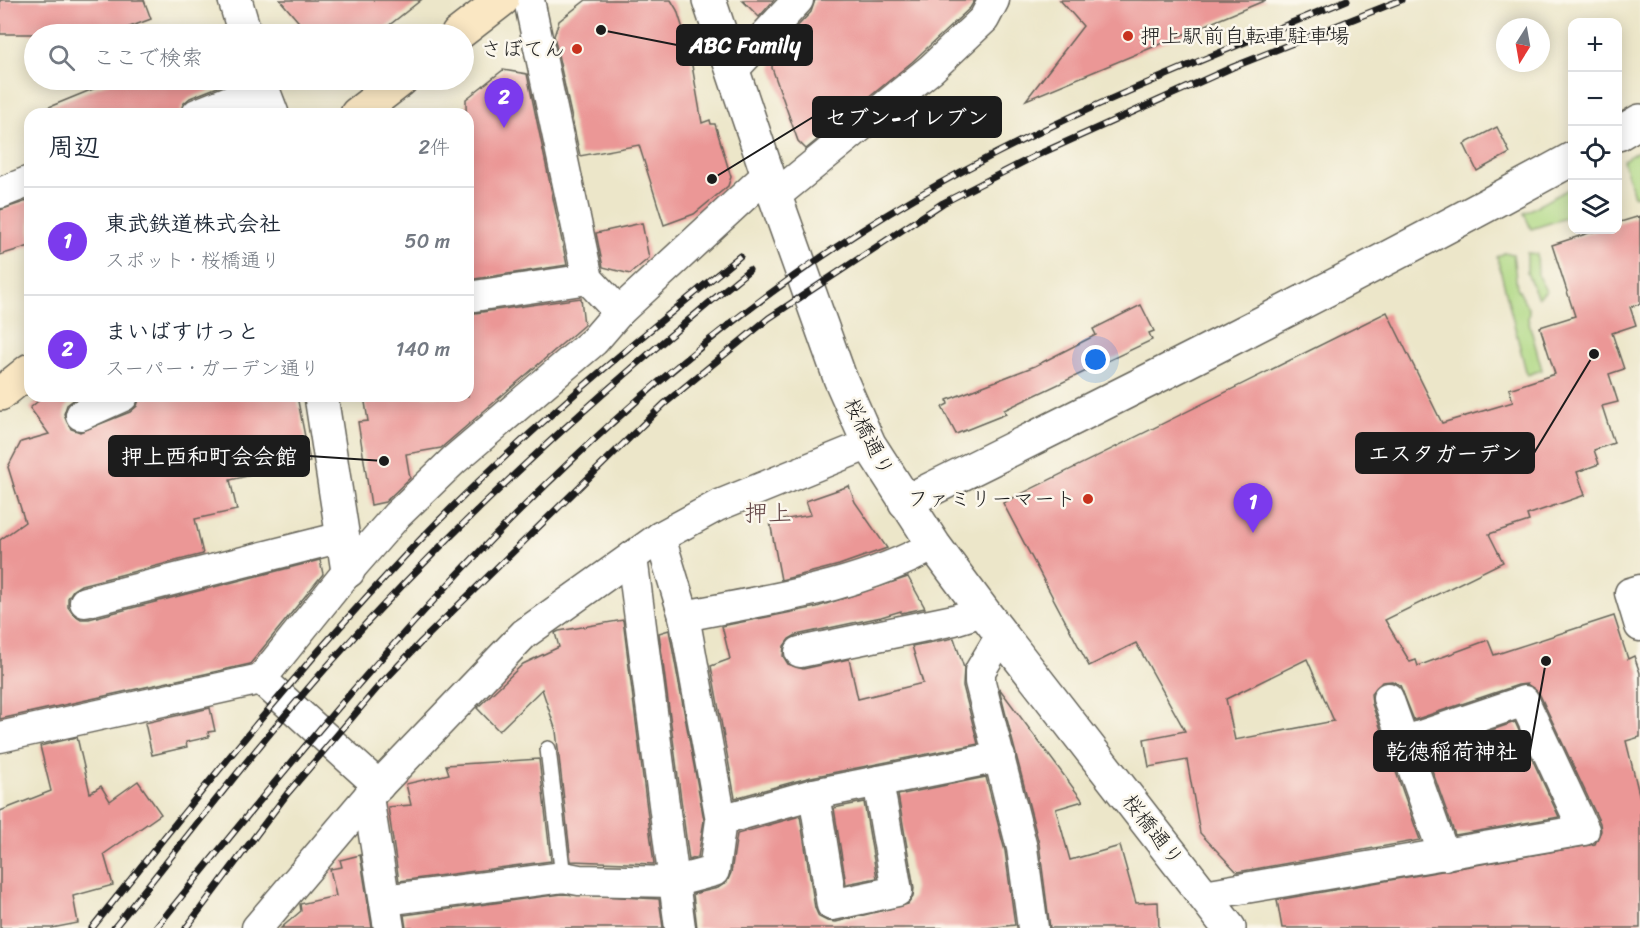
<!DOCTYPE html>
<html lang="ja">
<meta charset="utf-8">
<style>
:root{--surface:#fff;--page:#f6f6f7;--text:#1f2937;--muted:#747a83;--line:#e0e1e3;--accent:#7c3aed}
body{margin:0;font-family:Sriracha,"Klee One",sans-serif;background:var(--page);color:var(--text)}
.controls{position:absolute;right:18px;top:18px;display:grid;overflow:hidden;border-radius:12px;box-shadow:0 3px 15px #0003}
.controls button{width:54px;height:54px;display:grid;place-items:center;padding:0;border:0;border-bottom:2px solid var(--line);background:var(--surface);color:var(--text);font:30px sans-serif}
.compass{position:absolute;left:1496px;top:18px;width:54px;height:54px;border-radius:50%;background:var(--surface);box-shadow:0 3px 15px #0003;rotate:191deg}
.you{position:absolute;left:1096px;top:360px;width:21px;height:21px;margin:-15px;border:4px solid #fff;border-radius:50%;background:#1a73e8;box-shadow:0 0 0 9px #1a73e833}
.badge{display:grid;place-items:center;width:39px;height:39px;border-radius:50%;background:var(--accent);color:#fff;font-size:20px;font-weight:700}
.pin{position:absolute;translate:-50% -50px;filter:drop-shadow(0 2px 3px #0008)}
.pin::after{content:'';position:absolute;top:32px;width:21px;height:18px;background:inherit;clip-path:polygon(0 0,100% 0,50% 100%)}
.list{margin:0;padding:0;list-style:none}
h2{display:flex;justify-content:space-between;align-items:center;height:78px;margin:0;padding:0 24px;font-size:26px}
h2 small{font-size:20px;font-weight:400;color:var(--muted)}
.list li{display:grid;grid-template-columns:39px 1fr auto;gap:18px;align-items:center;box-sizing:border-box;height:108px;padding:0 24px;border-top:2px solid var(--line)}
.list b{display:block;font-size:22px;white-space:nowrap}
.list p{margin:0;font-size:20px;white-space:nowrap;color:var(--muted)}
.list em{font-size:20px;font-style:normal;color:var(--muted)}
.icon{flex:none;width:33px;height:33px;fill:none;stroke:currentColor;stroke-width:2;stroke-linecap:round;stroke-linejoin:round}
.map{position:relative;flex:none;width:1640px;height:928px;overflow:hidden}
.search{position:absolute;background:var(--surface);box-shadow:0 3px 15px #0003;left:24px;top:24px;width:450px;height:66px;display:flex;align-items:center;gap:15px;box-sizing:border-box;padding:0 21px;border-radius:33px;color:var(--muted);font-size:22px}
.panel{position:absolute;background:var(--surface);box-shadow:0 3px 15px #0003;left:24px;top:108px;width:450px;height:294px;border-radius:18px}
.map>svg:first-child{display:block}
.green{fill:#afd883;stroke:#667a50;stroke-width:1.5}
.building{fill:#eb9796;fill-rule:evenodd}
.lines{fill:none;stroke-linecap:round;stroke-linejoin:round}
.service-casing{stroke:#656359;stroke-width:18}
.minor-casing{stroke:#656359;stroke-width:33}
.tertiary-casing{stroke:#656359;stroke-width:36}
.secondary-casing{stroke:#656359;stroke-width:36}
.service{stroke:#fff;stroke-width:15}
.minor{stroke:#fff;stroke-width:30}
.tertiary{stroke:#fff;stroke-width:33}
.secondary{stroke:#fae7c3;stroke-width:33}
.rail-casing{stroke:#1c1c1c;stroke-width:7}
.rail{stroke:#fbf7ec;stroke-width:4.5;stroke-dasharray:14;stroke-linecap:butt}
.poi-dot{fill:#c8321e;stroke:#fbf7ec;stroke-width:2}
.labels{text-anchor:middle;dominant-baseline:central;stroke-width:5;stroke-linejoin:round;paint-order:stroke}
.poi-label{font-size:21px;fill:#1c1c1c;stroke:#fbf7ec;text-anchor:end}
.street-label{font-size:21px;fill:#1c1c1c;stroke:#fbf7ec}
.quarter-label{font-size:24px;fill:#644747;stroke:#fbf7ec}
.leader{fill:none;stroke:#1c1c1c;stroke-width:2}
.callout-dot{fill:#1c1c1c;stroke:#fbf7ec;stroke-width:2}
.callout{fill:#1c1c1c;stroke:#1c1c1c;stroke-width:2}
.callout-label{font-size:22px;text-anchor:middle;font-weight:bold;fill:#fff}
</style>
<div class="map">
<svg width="1640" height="928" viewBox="0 0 1640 928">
<rect width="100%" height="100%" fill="#fbf7ec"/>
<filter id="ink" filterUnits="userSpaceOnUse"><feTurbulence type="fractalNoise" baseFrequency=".0167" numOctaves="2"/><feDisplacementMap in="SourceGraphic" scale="12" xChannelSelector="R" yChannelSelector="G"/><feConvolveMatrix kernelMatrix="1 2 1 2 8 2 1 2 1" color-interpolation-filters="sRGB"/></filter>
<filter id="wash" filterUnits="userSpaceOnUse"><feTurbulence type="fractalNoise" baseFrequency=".008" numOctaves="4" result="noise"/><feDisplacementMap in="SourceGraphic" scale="24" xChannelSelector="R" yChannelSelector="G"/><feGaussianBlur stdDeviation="1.35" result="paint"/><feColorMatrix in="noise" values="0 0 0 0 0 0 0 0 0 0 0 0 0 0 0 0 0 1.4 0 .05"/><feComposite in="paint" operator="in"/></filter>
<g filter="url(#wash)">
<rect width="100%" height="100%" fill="#ece6c9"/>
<g class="green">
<path d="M1640,150V194L1634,196L1623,160Z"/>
<path d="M1572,187V216L1531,229L1524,213Z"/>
<path d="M1504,253L1513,254L1517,287L1529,310L1528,319L1542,370L1527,375L1497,257Z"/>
<path d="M1527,253L1537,254L1538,276L1546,291L1538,298L1527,273Z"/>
</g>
<g id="blocks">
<g class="building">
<path d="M0,0H144L151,19L111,34H0Z"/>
<path d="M280,0H421L378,34H309Z"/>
<path d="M586,0H671L677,10L689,48L702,123L710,120L711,124H715L731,177L728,186L694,214L664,225L639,145L580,156L554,36L559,21Z"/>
<path d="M742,0H774L759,17Z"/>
<path d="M815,0H975L970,8L912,62L806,149L798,141L772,68L773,52L811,12Z"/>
<path d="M1060,0H1266L1026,100L1083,26Z"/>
<path d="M503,70L527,74L567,265L468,280L466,99Z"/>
<path d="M115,80H232L233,81L190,98L183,104L180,114H32Z"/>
<path d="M1497,127L1510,153L1477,171L1464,144Z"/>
<path d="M30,200V246L0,255V210Z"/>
<path d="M1640,216V304L1630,307L1636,325L1612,333L1624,369L1609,374L1618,402L1602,406L1614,443L1594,450L1599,464L1577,472L1585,495L1527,515L1529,521L1489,534L1503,562L1385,620L1410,662L1416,660L1418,666L1488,640L1494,655L1614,616L1628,659L1634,656L1640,673V737L1626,741L1640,798V928H1282L1277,900L1595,844L1601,831L1600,823L1539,693L1527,684L1518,685L1414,720L1400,685L1392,681L1382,682L1371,694L1372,704L1420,840L1237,872L1200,833L1187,760L1149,767L1144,739L1185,731L1136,643L1089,666L1003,503L1387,312L1442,423L1513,402L1509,389L1555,374L1540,327L1575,316L1552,245L1598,230H1617V223ZM1307,659L1334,721L1235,740L1226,699Z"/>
<path d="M642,223L649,258L630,274L603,267L596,233Z"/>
<path d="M581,298L584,325L441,448L406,454L410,478L385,502L371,505L358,422L368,421L364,396H468V314Z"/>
<path d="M1141,305L1154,331L1149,333L1152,340L1004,410L1006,414L956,434L942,407L948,404L947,400L1035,366L1096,335L1093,329Z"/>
<path d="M44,396H75L76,398L67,405L64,414L71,429L80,432L130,412L137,406L140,396H297L310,462L230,480L237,510L195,519L203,554L81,585L73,590L68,598V607L73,614L81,619H89L320,560L323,574L250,664L0,719V540L25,522L8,467L21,442L49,434L30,408Z"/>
<path d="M849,486L855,502L887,548L839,565L781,580L770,522L811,515L806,501Z"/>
<path d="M908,577L925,608L901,613V611L881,617L796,635L789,639L784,646L783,656L788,664L803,669L849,659L858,699L923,683L912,646L954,638L964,668L963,686L978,744L811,777L735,798L711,666L730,659L722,626L817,607Z"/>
<path d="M623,620L654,864L571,861L556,731L542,689L499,731L477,708L523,664L559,647L555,633L559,631Z"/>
<path d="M669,630L704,820L698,857L689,860L659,633Z"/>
<path d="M999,688L1083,801L1056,809L1070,860L1120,846L1136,903L1158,902L1159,928H1050L1039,844Z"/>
<path d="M210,708L215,731L208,732L209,737L186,742L187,747L152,755L145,723Z"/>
<path d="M1515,722L1559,817L1455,835L1426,753Z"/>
<path d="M77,737L90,793L101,786L110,801L138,781L161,814L104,854L113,885L73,896L78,923L52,928H0V811L51,791L40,746Z"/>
<path d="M539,759L551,861L399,881L388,807L411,805L406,784L449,774L446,765Z"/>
<path d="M986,777L1005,851L1015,925L986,928H697L693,894L718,888L727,882L731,873L737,834L800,816L815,908L819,917L827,921L836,922L908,904L913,897L914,888L898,795Z"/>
<path d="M864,802L877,878L846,884L834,808Z"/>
<path d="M360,855L372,928H281L301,911L300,904L336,896L330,869L342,867L340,860Z"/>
<path d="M562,894L659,899L663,928H406L404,915Z"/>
</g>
</g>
</g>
<g filter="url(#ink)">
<use href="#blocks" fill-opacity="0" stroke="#656359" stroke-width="1.5"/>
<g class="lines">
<defs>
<path id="service" d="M548,749L563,877"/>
<g id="minor">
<path d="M529,0L588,279L619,312"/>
<path d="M733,70L798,0"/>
<path d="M197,114L237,98L263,93"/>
<path d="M0,193L30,181"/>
<path d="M775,196L931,69L984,19L994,0"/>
<path d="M468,297L588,279"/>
<path d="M81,415L123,396"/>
<path d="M632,557L680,928"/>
<path d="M1640,590L1630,593L1640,626"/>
<path d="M85,602L342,537"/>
<path d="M684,616C769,599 858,588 934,545"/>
<path d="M1002,634L980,671V682L1022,848L1033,928"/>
<path d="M800,652L954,620L983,611"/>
<path d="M1388,698L1444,855"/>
<path d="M0,737L261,679"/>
<path d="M379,786L261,679L348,571L397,515L454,460L594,341L619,312L767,175"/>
<path d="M814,794L832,905L897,891L878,781"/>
<path d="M368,797L389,928"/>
<path d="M721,820L814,794L1000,757"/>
<path d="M1204,895L1584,830L1524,701L1403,742"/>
<path d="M385,900L563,877L579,880L673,882L714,871L721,820L684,616L660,537"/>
<path d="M257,928L368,797L524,634L660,537L717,506L869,444"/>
</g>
<g id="tertiary">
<path d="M235,0L245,34"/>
<path d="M709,0L775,196L840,378L869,444L934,545L983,611L1229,928"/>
<path d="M259,80L272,114"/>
<path d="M1618,134L1640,121"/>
<path d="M321,396L348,571"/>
<path d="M905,502C1130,391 1353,279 1572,159"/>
</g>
<g id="secondary">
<path d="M458,34L502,0"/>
<path d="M357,114L401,80"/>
<path d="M0,394L30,370"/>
</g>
</defs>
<use href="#service" class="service-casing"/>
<use href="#minor" class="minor-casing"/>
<use href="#tertiary" class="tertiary-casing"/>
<use href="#secondary" class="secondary-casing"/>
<use href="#service" class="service"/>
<use href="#minor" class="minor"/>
<use href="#tertiary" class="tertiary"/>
<use href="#secondary" class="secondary"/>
<defs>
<g id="rail">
<path d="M92,928C199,794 304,660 423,537C521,435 631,345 740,256"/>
<path d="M114,928C186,839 256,746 333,660C460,518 601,391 749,270"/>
<path d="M156,928C376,655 606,379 913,199C1050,118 1201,61 1347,0"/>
<path d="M186,928L287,794L378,687L421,642L664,404L769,318L943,203L1035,156L1233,67L1401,0"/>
</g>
</defs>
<use href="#rail" class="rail-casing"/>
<use href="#rail" class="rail"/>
</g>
</g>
<g class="poi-dot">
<circle cx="1128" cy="36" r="6"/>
<circle cx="577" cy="49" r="6"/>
<circle cx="1088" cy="499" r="6"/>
</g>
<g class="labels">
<g class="poi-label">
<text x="1140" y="36" text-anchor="start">押上駅前自転車駐車場</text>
<text x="565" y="49">さぼてん</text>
<text x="1076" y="499">ファミリーマート</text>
</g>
<g class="street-label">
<text transform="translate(869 437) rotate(63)">桜橋通り</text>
<text transform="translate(1153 830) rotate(52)">桜橋通り</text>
</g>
<g class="quarter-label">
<text x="768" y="513">押上</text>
</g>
</g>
<path class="leader" d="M601 30L677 45M712 179L813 117M1594 354L1534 453M384 461L309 456M1546 661L1530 751"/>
<g class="callout-dot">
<circle cx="601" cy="30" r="6"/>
<circle cx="712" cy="179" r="6"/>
<circle cx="1594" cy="354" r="6"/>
<circle cx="384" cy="461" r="6"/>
<circle cx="1546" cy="661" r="6"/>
</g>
<g class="callout">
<rect x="677" y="25" width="135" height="40" rx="6"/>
<rect x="813" y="97" width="188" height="40" rx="6"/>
<rect x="1356" y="433" width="178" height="40" rx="6"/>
<rect x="109" y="436" width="200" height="40" rx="6"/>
<rect x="1374" y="731" width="156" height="40" rx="6"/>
</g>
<g class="callout-label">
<text x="745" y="53">ABC Family</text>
<text x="907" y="125">セブン-イレブン</text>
<text x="1445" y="461">エスタガーデン</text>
<text x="209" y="464">押上西和町会会館</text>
<text x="1452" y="759">乾徳稲荷神社</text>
</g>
</svg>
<div class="controls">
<button>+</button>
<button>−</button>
<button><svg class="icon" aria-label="locate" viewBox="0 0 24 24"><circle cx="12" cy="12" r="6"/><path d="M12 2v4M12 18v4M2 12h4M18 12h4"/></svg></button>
<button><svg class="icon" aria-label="layers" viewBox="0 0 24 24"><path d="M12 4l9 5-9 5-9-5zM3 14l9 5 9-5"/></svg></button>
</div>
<svg class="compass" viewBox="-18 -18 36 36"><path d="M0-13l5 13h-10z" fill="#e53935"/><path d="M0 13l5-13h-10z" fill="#747a83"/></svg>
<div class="you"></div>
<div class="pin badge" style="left:1253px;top:533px">1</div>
<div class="pin badge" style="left:504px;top:128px">2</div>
<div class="search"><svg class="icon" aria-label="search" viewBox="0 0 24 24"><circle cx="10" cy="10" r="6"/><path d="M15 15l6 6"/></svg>ここで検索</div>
<section class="panel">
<h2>周辺<small>2件</small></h2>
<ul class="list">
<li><span class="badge">1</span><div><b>東武鉄道株式会社</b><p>スポット · 桜橋通り</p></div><em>50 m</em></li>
<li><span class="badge">2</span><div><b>まいばすけっと</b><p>スーパー · ガーデン通り</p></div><em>140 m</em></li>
</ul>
</section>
</div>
